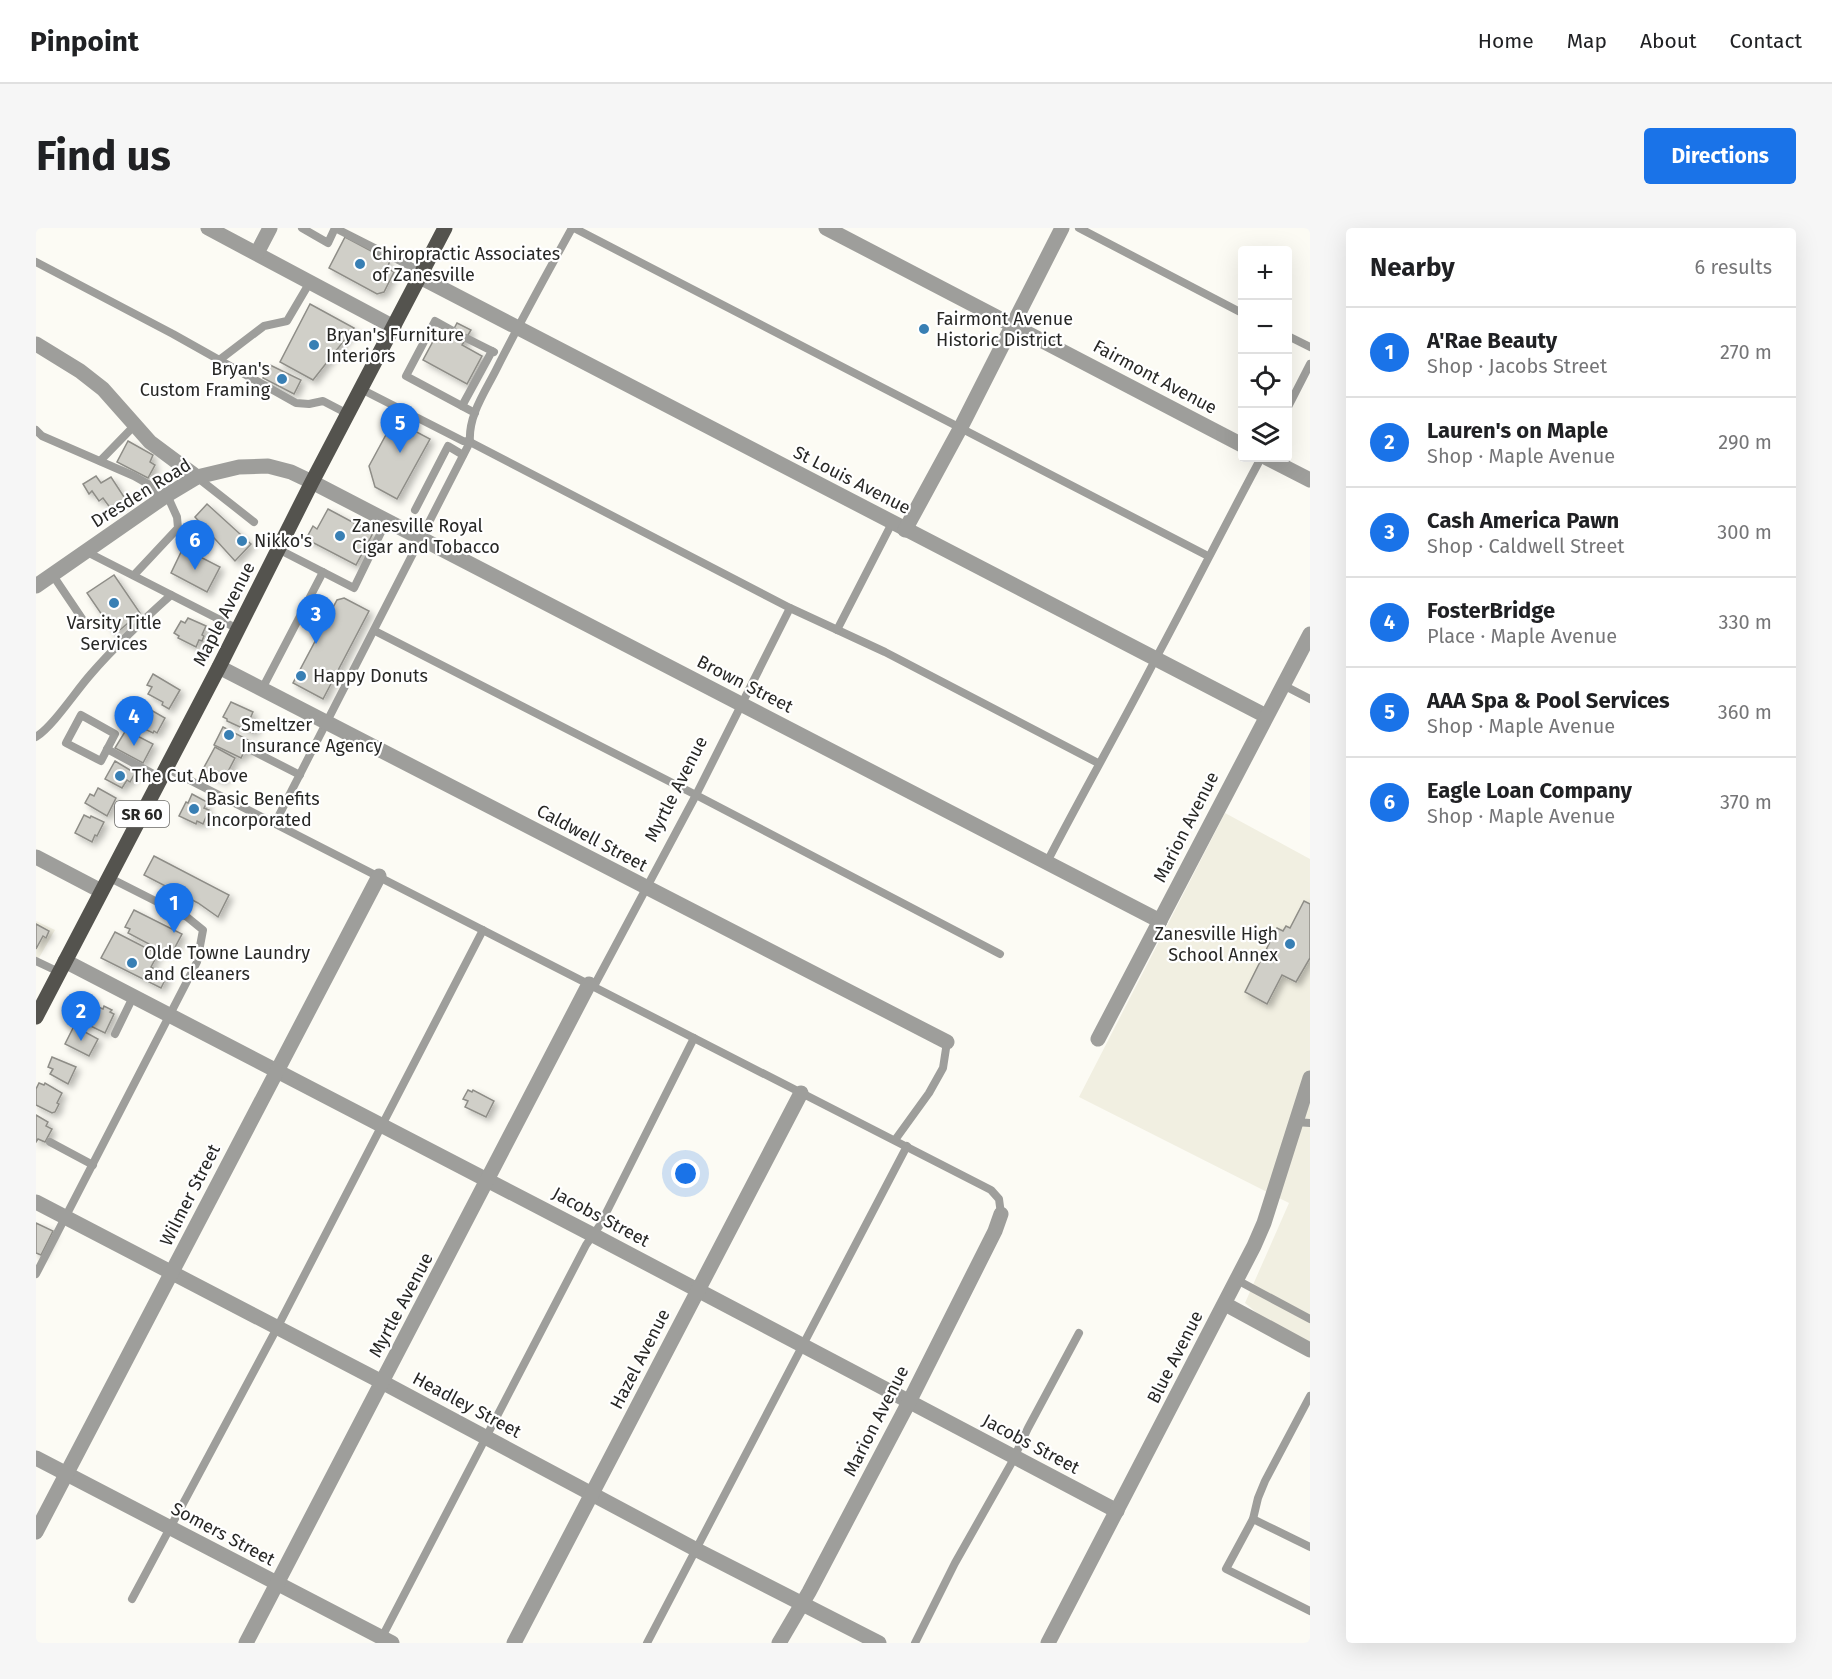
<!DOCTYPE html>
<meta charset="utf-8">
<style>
:root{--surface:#fff;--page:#f6f6f6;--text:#202124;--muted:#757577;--line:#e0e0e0;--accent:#1a73e8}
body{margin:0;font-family:"Fira Sans",sans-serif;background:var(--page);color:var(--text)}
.controls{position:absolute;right:18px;top:18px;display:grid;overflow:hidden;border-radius:6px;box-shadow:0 6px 24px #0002}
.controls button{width:54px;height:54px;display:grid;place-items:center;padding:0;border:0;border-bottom:2px solid var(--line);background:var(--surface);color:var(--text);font:30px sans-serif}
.you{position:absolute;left:650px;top:946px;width:21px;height:21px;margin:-15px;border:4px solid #fff;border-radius:50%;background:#1a73e8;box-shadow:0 0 0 9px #1a73e833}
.badge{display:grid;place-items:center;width:39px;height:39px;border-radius:50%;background:var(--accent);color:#fff;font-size:20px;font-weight:700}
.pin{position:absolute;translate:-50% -50px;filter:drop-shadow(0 2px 3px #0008)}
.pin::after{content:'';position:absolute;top:32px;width:21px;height:18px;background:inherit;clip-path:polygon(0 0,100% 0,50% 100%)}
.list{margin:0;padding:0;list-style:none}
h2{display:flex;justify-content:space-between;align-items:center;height:78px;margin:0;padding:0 24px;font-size:26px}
h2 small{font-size:20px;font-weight:400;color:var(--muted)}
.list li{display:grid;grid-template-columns:39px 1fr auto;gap:18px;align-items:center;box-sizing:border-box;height:90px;padding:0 24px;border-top:2px solid var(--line)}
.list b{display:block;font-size:22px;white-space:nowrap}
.list p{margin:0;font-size:20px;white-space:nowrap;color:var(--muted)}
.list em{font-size:20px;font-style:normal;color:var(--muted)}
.icon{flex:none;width:33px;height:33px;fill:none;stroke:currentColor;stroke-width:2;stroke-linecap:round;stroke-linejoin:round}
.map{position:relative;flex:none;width:1274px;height:1415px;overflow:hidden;border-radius:6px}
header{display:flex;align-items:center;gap:36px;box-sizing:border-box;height:84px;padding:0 30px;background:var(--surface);border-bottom:2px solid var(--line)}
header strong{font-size:28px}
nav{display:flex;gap:33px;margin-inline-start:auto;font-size:21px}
.intro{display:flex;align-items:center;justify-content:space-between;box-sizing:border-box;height:144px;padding:0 36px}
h1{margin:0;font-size:42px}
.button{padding:15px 27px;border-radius:6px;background:var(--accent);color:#fff;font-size:21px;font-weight:700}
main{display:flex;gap:36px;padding:0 36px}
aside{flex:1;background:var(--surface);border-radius:6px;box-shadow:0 6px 24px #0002}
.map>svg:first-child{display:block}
.built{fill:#f1efe1}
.building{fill:#d0cfc8;stroke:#8e8d87;stroke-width:1.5;filter:url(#shadow)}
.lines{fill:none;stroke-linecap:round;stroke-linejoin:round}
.service{stroke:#9e9e9b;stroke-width:8}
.minor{stroke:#9e9e9b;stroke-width:15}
.tertiary{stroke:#9e9e9b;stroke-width:15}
.primary{stroke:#54534e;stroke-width:15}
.poi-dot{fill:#387fb4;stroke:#fff;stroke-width:2}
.labels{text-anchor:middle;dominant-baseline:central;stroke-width:4.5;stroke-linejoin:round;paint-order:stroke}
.shield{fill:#fff;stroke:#686866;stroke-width:1.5}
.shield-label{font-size:16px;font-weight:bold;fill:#272725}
.poi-label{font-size:18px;fill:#272725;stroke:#fff;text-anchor:start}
.street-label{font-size:18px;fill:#272725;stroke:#fff}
</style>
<header>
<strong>Pinpoint</strong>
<nav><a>Home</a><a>Map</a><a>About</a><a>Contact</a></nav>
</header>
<div class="intro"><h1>Find us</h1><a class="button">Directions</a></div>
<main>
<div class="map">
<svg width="1274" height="1415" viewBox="0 0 1274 1415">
<defs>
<filter id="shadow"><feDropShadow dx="4" dy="4" stdDeviation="3" flood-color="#0004"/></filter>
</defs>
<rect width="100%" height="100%" fill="#fcfbf4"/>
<g class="built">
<path d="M1189,585L1274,631V1114L1228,1091L1209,1075L1253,975L1043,869Z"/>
<path d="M0,693L19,702L0,735Z"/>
</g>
<g class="building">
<path d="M309,9L354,33L351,40L358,44L348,64L341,66L293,40Z"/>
<path d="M274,76L318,100L277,152L244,134Z"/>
<path d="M421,95L435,102L426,117L446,128L431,156L387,132L402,104L413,110Z"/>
<path d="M234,137L265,152L258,166L227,150L230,143L228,142L230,138L233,139Z"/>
<path d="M358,192L394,211L361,271L339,259L333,238Z"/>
<path d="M92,213L117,227L114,234L119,237L112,250L81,234Z"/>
<path d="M60,248L65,255L75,249L90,272L75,281L67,270L63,273L56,263L53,266L47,256Z"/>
<path d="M171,276L215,316L199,333L159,289Z"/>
<path d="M292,281L337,305L320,337L270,311L277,298L281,301Z"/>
<path d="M147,320L184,339L171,364L135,345Z"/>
<path d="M78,347L104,385L79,406L51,365Z"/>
<path d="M308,370L333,383L287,471L257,455L301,372Z"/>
<path d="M152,390L170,398L166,407L168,408L166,413L163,412L160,419L142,410L143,408L138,405L145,393L149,395Z"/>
<path d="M117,446L144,462L133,481L126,477L127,474L112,466L116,459L111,457Z"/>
<path d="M101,474L129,490L121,505L118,503L117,505L96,495L100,487L96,485Z"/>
<path d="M195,474L217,484L214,491L222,496L217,505L191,493V491L187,489Z"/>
<path d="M187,499L218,515L213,524L209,522L205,530L178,517Z"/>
<path d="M90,502L117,516L107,535L79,520Z"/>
<path d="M179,519L199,530L187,553L166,543Z"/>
<path d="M79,533L99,545L94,554L91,552L86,560L69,551Z"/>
<path d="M62,560L80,570L71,588L49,575L54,566L58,568Z"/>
<path d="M156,566L171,574L168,580L173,582L167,596L161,593L160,596L143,588L150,574L152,575Z"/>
<path d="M48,587L54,590L55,588L68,594L61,608L59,607L56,614L39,605Z"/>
<path d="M118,628L193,667L182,689L162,675L108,647Z"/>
<path d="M1268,673L1274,676V730L1260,754L1246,747L1231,776L1209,764L1241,700L1247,703L1250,698L1254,700Z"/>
<path d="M98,682L146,706L137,723L132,721L130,725L92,705L94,701L89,699Z"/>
<path d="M0,696L13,703L10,710L7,708L0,721Z"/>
<path d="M79,704L122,726L115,739L131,748L125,760L65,730Z"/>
<path d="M48,768L57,772L55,776L67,781L68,778L76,782L74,784L78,786L69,805L40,791Z"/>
<path d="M38,798L62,811L53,828L29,816Z"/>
<path d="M16,829L40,839L32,856L14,846L17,841L12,839Z"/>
<path d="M3,855L8,857L9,855L26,865L21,875L23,876L19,884L16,885L0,877V861Z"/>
<path d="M432,862L436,864L437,862L458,873L450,889L429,879L432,873L427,871Z"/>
<path d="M0,887L12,894L10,898L16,901L9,914L2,911L0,914Z"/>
<path d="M0,995L17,1003L5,1027L0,1025Z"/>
</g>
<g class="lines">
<g class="service">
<path d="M266,0L292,15L299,0L386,44"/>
<path d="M538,0L1172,328"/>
<path d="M1043,0L1206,85"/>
<path d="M0,34L137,106L260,175L273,176L287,173L312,186"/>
<path d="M417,103L399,93L370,148L439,185"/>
<path d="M1252,108L1274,119"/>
<path d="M430,110L458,124"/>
<path d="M182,133L228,98L251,93L274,54"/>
<path d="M325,161L427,213L434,214L754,380L849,424L1062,535"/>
<path d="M426,178L456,123"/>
<path d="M1252,179L1274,136"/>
<path d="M0,202L6,208L98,248L112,256L126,271"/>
<path d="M64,233L98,198"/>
<path d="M162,250L218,294"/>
<path d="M379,282L412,218L427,227"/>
<path d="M242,321L318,360L351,292"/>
<path d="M49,323L202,401"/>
<path d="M16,346L51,398"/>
<path d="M98,347L142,300L141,289L131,267"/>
<path d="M801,402L856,295"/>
<path d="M339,403L660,567L964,726"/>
<path d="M1247,457L1274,471"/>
<path d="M226,461L287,344"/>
<path d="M45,487L79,506L65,533L30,515Z"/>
<path d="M0,509C18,497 39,464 55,446C80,417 107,392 135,367"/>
<path d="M71,521L125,550"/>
<path d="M217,523L264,547"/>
<path d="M130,540L955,962L963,971L965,986"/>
<path d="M239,595L434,214C432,188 449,164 460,142C484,94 510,47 536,0"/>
<path d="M1011,634C1046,566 1084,500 1119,432C1155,365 1189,297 1225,230"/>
<path d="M0,733L23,744"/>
<path d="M558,758L660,567L754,380"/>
<path d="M79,806L97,769"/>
<path d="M1260,894L1274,895"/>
<path d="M859,912L893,865L907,840L911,814"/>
<path d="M14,914L57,937"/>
<path d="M0,1046L161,734L167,702L151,689L72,649"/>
<path d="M1201,1052L1274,1091"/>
<path d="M1274,1168L1229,1253L1222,1270L1217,1291L1190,1341L1274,1383"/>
<path d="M1217,1291L1274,1319"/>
<path d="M96,1371L241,1100L447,702"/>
<path d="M345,1411L550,1017L564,997L658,810"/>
<path d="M611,1415L871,918"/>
<path d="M879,1415L919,1335L975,1236L992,1200L1043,1105"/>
</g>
<g class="minor">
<path d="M172,0L358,99"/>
<path d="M790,0L1206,217"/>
<path d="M221,25L234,0"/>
<path d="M384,49L1230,488"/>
<path d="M0,116L44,143L67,161L114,214L161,249"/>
<path d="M1231,230L1274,252"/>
<path d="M276,254L1124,693"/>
<path d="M869,302L925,199L1026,0"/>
<path d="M183,439L911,814"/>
<path d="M0,629L65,663"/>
<path d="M29,733L557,1007L1081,1283"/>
<path d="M1062,811L1274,406"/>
<path d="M0,974L346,1154L659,1321L843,1415"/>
<path d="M1189,1076L1274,1122"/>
<path d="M0,1230L356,1415"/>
<path d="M0,1304L343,648"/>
<path d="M210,1415L553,756"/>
<path d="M478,1415L765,865"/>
<path d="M743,1415L773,1364L873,1174L959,1003L965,986"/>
</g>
<g class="tertiary">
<path d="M0,358L131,267L161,249L203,239L232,238L255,244L276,254"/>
<path d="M1012,1415L1218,1018L1228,995L1274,850"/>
</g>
<path class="primary" d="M0,789L183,439L276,254L409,0"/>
</g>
<g class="poi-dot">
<circle cx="324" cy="36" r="6"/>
<circle cx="888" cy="101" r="6"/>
<circle cx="278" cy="117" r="6"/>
<circle cx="246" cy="151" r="6"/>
<circle cx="304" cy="308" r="6"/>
<circle cx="206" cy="313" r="6"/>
<circle cx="78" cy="375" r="6"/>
<circle cx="265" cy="448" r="6"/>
<circle cx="193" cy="507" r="6"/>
<circle cx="84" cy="548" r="6"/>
<circle cx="158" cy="581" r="6"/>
<circle cx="1254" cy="716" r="6"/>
<circle cx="96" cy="735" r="6"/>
</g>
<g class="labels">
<rect class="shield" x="79" y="573" width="54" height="26" rx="4.5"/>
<g class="shield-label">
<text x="106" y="586">SR 60</text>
</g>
<g class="poi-label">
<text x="336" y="26">Chiropractic Associates<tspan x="336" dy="21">of Zanesville</tspan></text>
<text x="900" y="91">Fairmont Avenue<tspan x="900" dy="21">Historic District</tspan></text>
<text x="290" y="107">Bryan's Furniture<tspan x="290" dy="21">Interiors</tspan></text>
<text x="234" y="141" text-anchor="end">Bryan's<tspan x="234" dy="21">Custom Framing</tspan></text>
<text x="316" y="298">Zanesville Royal<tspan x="316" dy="21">Cigar and Tobacco</tspan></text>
<text x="218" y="313">Nikko's</text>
<text x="78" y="395" text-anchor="middle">Varsity Title<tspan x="78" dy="21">Services</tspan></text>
<text x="277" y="448">Happy Donuts</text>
<text x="205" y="497">Smeltzer<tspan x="205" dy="21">Insurance Agency</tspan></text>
<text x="96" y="548">The Cut Above</text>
<text x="170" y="571">Basic Benefits<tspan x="170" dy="21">Incorporated</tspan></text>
<text x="1242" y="706" text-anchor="end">Zanesville High<tspan x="1242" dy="21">School Annex</tspan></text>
<text x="108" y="725">Olde Towne Laundry<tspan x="108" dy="21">and Cleaners</tspan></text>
</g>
<g class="street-label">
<text transform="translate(1119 149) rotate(28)">Fairmont Avenue</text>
<text transform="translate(816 252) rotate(27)">St Louis Avenue</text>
<text transform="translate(105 265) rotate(-32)">Dresden Road</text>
<text transform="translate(188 386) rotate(-63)">Maple Avenue</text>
<text transform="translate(709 456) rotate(27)">Brown Street</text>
<text transform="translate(640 561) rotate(-63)">Myrtle Avenue</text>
<text transform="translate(1150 599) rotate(-63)">Marion Avenue</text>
<text transform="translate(556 610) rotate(28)">Caldwell Street</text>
<text transform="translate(154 967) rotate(-63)">Wilmer Street</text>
<text transform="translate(565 989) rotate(28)">Jacobs Street</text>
<text transform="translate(365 1077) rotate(-62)">Myrtle Avenue</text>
<text transform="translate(1139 1129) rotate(-63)">Blue Avenue</text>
<text transform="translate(604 1131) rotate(-63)">Hazel Avenue</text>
<text transform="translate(431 1177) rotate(28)">Headley Street</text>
<text transform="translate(840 1193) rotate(-63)">Marion Avenue</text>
<text transform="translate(995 1216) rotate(28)">Jacobs Street</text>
<text transform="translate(187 1306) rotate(28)">Somers Street</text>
</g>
</g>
</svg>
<div class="controls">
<button>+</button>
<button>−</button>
<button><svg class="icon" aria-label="locate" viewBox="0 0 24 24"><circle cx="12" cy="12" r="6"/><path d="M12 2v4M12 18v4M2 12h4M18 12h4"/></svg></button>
<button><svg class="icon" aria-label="layers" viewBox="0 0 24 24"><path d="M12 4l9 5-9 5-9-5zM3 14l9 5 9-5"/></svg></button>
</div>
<div class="you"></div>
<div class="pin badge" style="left:138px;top:705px">1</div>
<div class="pin badge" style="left:45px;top:813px">2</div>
<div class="pin badge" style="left:280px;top:416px">3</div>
<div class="pin badge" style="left:98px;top:518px">4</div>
<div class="pin badge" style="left:364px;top:225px">5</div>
<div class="pin badge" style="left:159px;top:342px">6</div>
</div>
<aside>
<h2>Nearby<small>6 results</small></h2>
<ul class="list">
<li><span class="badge">1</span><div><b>A'Rae Beauty</b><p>Shop · Jacobs Street</p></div><em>270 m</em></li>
<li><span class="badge">2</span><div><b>Lauren's on Maple</b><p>Shop · Maple Avenue</p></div><em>290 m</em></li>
<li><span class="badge">3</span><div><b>Cash America Pawn</b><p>Shop · Caldwell Street</p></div><em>300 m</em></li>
<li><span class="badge">4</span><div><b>FosterBridge</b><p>Place · Maple Avenue</p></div><em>330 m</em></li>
<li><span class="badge">5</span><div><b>AAA Spa &amp; Pool Services</b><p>Shop · Maple Avenue</p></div><em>360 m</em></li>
<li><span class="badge">6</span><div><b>Eagle Loan Company</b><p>Shop · Maple Avenue</p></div><em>370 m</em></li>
</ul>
</aside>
</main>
